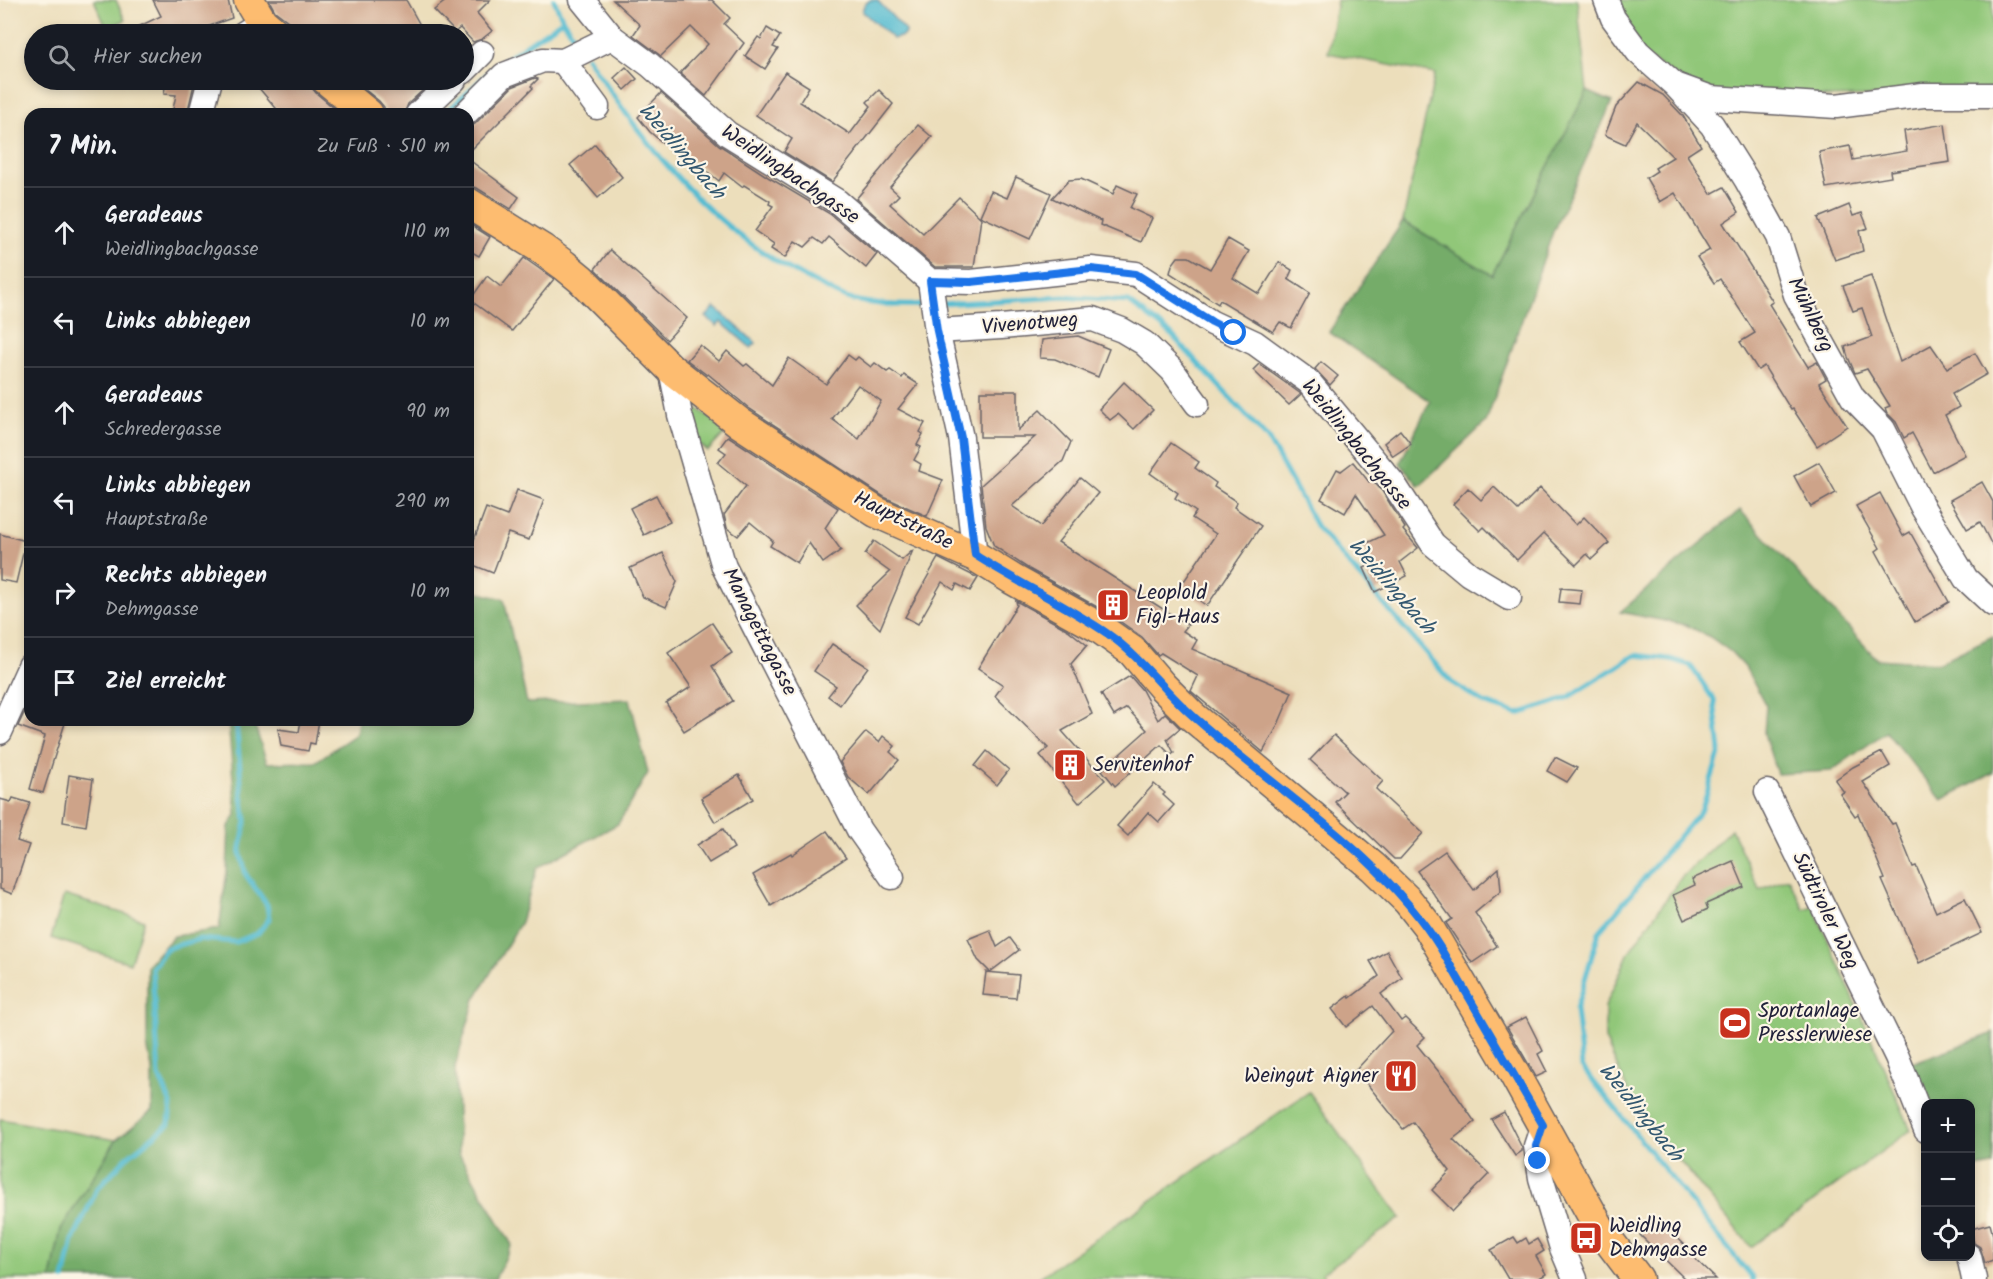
<!DOCTYPE html>
<html lang="de">
<meta charset="utf-8">
<style>
:root{--surface:#171b24;--page:#20242c;--text:#f1f3f6;--muted:#9ea1a6;--line:#363941}
body{margin:0;font-family:Kalam,sans-serif;background:var(--page);color:var(--text)}
.controls{position:absolute;right:18px;bottom:18px;display:grid;overflow:hidden;border-radius:12px;box-shadow:0 3px 9px #0003}
.controls button{width:54px;height:54px;display:grid;place-items:center;padding:0;border:0;border-bottom:2px solid var(--line);background:var(--surface);color:var(--text);font:30px sans-serif}
.stop{position:absolute;width:18px;height:18px;margin:-14px;border:4px solid #1a73e8;border-radius:50%;background:#fff}
.stop.end{background:#1a73e8;border-color:#fff;box-shadow:0 2px 6px #0008}
.list{margin:0;padding:0;list-style:none}
h2{display:flex;justify-content:space-between;align-items:center;height:78px;margin:0;padding:0 24px;font-size:26px}
h2 small{font-size:20px;font-weight:400;color:var(--muted)}
.list li{display:grid;grid-template-columns:39px 1fr auto;gap:18px;align-items:center;box-sizing:border-box;height:90px;padding:0 24px;border-top:2px solid var(--line)}
.list b{display:block;font-size:22px;white-space:nowrap}
.list p{margin:0;font-size:20px;white-space:nowrap;color:var(--muted)}
.list em{font-size:20px;font-style:normal;color:var(--muted)}
.icon{flex:none;width:33px;height:33px;fill:none;stroke:currentColor;stroke-width:2;stroke-linecap:round;stroke-linejoin:round}
.map{position:relative;flex:none;width:1993px;height:1279px;overflow:hidden}
.search{position:absolute;background:var(--surface);box-shadow:0 3px 9px #0003;left:24px;top:24px;width:450px;height:66px;display:flex;align-items:center;gap:15px;box-sizing:border-box;padding:0 21px;border-radius:33px;color:var(--muted);font-size:22px}
.panel{position:absolute;background:var(--surface);box-shadow:0 3px 9px #0003;left:24px;top:108px;width:450px;height:618px;border-radius:18px}
.map>svg:first-child{display:block}
.green{fill:#91c779;stroke:#5a745a;stroke-width:1.5}
.forest{fill:#74ac69;stroke:#4b6752;stroke-width:1.5}
.water{fill:#54bcd1;stroke:#3b6f86;stroke-width:1.5}
.lines{fill:none;stroke-linecap:round;stroke-linejoin:round}
.stream{stroke:#54bcd1;stroke-width:5}
.building{fill:#cda389;fill-rule:evenodd}
.minor-casing{stroke:#696468;stroke-width:27}
.major-casing{stroke:#696468;stroke-width:33}
.minor{stroke:#fff;stroke-width:24}
.major{stroke:#fdbc70;stroke-width:30}
.route{stroke:#1a73e8;stroke-width:8}
.labels{text-anchor:middle;dominant-baseline:central;stroke-width:4.5;stroke-linejoin:round;paint-order:stroke}
.street-label{font-size:21px;fill:#22223b;stroke:#fcf5e5}
.poi-label{font-size:21px;fill:#22223b;stroke:#fcf5e5;text-anchor:start}
.water-label{font-size:22px;font-style:italic;fill:#345870;stroke:#fcf5e5}
</style>
<div class="map">
<svg width="1993" height="1279" viewBox="0 0 1993 1279">
<rect width="100%" height="100%" fill="#fcf5e5"/>
<filter id="ink" filterUnits="userSpaceOnUse"><feTurbulence type="fractalNoise" baseFrequency=".0167" numOctaves="2"/><feDisplacementMap in="SourceGraphic" scale="12" xChannelSelector="R" yChannelSelector="G"/><feConvolveMatrix kernelMatrix="1 2 1 2 8 2 1 2 1" color-interpolation-filters="sRGB"/></filter>
<filter id="wash" filterUnits="userSpaceOnUse"><feTurbulence type="fractalNoise" baseFrequency=".008" numOctaves="4" result="noise"/><feDisplacementMap in="SourceGraphic" scale="24" xChannelSelector="R" yChannelSelector="G"/><feGaussianBlur stdDeviation="1.35" result="paint"/><feColorMatrix in="noise" values="0 0 0 0 0 0 0 0 0 0 0 0 0 0 0 0 0 1.4 0 .05"/><feComposite in="paint" operator="in"/></filter>
<g filter="url(#wash)">
<rect width="100%" height="100%" fill="#ecdebb"/>
<g class="green">
<path d="M94,0H116L125,20L107,29Z"/>
<path d="M1337,0H1577L1587,91L1492,275L1403,221L1435,74L1328,53Z"/>
<path d="M1606,0H1993V95L1711,98L1638,52Z"/>
<path d="M690,403L727,431L708,451L693,439L684,409Z"/>
<path d="M1731,829L1760,890L1788,878L1804,909L1813,906L1911,1130L1751,1247L1635,1107L1605,1039V1007L1629,952L1681,878Z"/>
<path d="M64,895L144,920L130,963L51,938Z"/>
<path d="M1309,1092L1401,1218L1322,1273L1325,1279H1037Z"/>
<path d="M0,1119L116,1140L61,1229L51,1279H0Z"/>
</g>
<g class="forest">
<path d="M1587,91L1612,102L1553,232L1486,422L1419,486L1400,463L1430,401L1329,332L1403,221L1492,275Z"/>
<path d="M1740,510L1877,659L1938,663L1993,636V773L1942,800L1886,732L1831,771L1777,774L1764,734L1766,706L1745,667L1731,652L1710,637L1686,625L1620,612Z"/>
<path d="M468,590L504,599L527,703L630,699L648,773L618,824L537,868L521,922L475,999L455,1067L459,1154L512,1245L495,1279H51L61,1229L116,1140L152,1111V1069L147,1045V965L174,936L219,929L227,870L229,826L236,815L228,720H253L267,763L315,762L356,734L358,720H468Z"/>
<path d="M1993,1032V1165L1971,1169L1970,1104H1926L1901,1067L1989,1035Z"/>
</g>
<g class="water">
<path d="M871,0H877L906,31L903,36L893,39L862,11L865,3Z"/>
<path d="M715,307L756,343L751,348L721,322L717,326L706,317Z"/>
</g>
<g class="lines">
<g class="stream">
<path d="M554,0L563,20L581,47"/>
<path d="M587,57C647,148 712,232 812,281C825,287 839,297 853,300C877,305 903,306 926,305"/>
<path d="M444,114L498,64L563,20"/>
<path d="M939,304L1064,297L1129,302L1170,333L1268,439L1317,527L1451,682L1484,703L1518,714L1567,698L1635,655L1670,659L1690,665L1714,700L1720,751L1702,809L1599,932L1576,1009L1582,1067L1753,1279"/>
<path d="M64,1279L73,1240L97,1189L126,1158L169,1124L171,1104L159,1076L152,968L167,948L200,939L236,942L258,933L269,919L267,905L246,875L240,852L246,821L242,796L236,720"/>
</g>
</g>
<g id="blocks">
<g class="building">
<path d="M153,0H228L232,18L187,34H123L161,16Z"/>
<path d="M269,0H406L425,34H293L292,28L288,21L275,11Z"/>
<path d="M447,0H490L477,13L492,31L482,39L473,42L460,28L455,32L434,10Z"/>
<path d="M613,0H712L730,18L724,24L744,43L706,96L680,73L708,44L691,27L661,56L633,35L640,25Z"/>
<path d="M767,28L780,36L773,47L778,49L765,69L745,56L758,37L761,39Z"/>
<path d="M626,67L637,79L625,90L614,78Z"/>
<path d="M785,72L809,87L800,102L850,134L871,106L867,102L879,90L893,104L832,182L784,152L792,139L756,115Z"/>
<path d="M535,78L538,79L531,86L533,88L468,153V128L475,124L512,87Z"/>
<path d="M166,80H195L187,114H172L176,95L164,94Z"/>
<path d="M252,80H310L311,87L316,93L341,114H281Z"/>
<path d="M353,80H434L408,104L404,114H385L384,107L379,101Z"/>
<path d="M1639,82L1663,95L1683,116L1701,146L1687,155L1711,194L1724,187L1739,212L1723,223L1773,302L1769,304L1808,367L1817,362L1826,379L1819,383L1847,426L1817,446L1793,409L1791,410L1764,366L1758,370L1740,342L1755,333L1720,279L1714,283L1697,257L1710,250L1675,193L1660,202L1646,178L1657,171L1655,168L1673,157L1637,122L1625,144L1605,135L1616,107Z"/>
<path d="M661,93L719,145L768,177L830,214L877,254L866,268L829,237L823,244L814,238L805,247L795,241L785,258L771,249L774,244L755,231L773,206L769,204L770,201L744,185L742,187L724,173L719,181L668,140L664,144L650,132L638,117Z"/>
<path d="M1945,124L1950,162L1890,171L1891,177L1826,188L1819,152L1850,146L1853,160L1907,151L1904,131Z"/>
<path d="M918,125L932,137L890,187L899,195L890,204L923,234L959,197L981,218L974,267H935L856,199Z"/>
<path d="M595,144L622,177L598,198L570,165Z"/>
<path d="M468,159L519,197L511,209L477,188L468,186Z"/>
<path d="M1016,177L1051,193L1030,239L980,216L991,191L1007,198Z"/>
<path d="M1081,179L1113,194L1117,185L1137,194L1130,208L1152,218L1141,242L1100,225L1101,221L1052,198L1069,180Z"/>
<path d="M1849,205L1853,216L1862,213L1868,228L1859,231L1863,251L1835,260L1818,218Z"/>
<path d="M468,223L490,237L479,256L468,250Z"/>
<path d="M1228,239L1249,251L1233,278L1259,294L1279,262L1292,270L1288,279L1310,293L1291,328L1280,322L1273,332L1220,300L1218,304L1170,273L1172,265L1178,257H1189L1210,269Z"/>
<path d="M610,250L687,318L667,340L595,269Z"/>
<path d="M524,258L554,279L512,331L470,300L487,276L501,287Z"/>
<path d="M1871,276L1900,362L1931,345L1947,368L1975,353L1987,374L1952,394L1959,407L1945,415L1965,455L1933,472L1912,433L1904,438L1896,422L1887,413L1885,408L1890,406L1867,369L1855,373L1848,357L1845,347L1872,337L1862,308L1853,311L1843,286Z"/>
<path d="M1078,336L1109,349L1098,377L1055,359L1040,358L1042,340Z"/>
<path d="M700,345L719,361L727,351L744,366L747,364L772,385L789,358L826,384L848,355L855,360L858,357L871,367L875,363L887,372L890,370L902,378L904,375L918,384L898,409L925,423L920,432L923,434L917,445L921,447L914,460L921,464L919,471L943,480L927,516L884,497L750,409L708,374L707,375L687,360ZM858,385L881,401L859,439L832,419Z"/>
<path d="M1321,362L1338,376L1330,385L1315,369Z"/>
<path d="M1259,364L1301,394L1289,405L1253,370Z"/>
<path d="M1124,382L1153,410L1134,429L1118,414L1110,420L1099,409Z"/>
<path d="M980,391H1018V430L1040,410L1071,442L1063,461L1012,506L1041,526L1080,478L1098,493L1058,542L1188,625L1183,631L1197,640L1192,649L1292,692L1277,727L1263,752L1191,691L1198,676L1161,653L1158,655L1142,637L1108,613L1029,569L994,546L986,526L981,485L1035,437H980Z"/>
<path d="M1400,430L1411,444L1393,456L1384,443Z"/>
<path d="M728,436L838,508L825,528L841,550L823,563L809,543L797,563L770,546L773,541L750,522L738,536L727,528L724,515L746,486L718,463L726,453L719,448Z"/>
<path d="M1171,443L1199,462L1195,468L1216,483L1214,487L1237,502L1234,507L1261,526L1207,606L1180,587L1216,534L1192,518L1196,512L1175,498L1178,493L1150,473Z"/>
<path d="M1353,462L1369,482L1372,480L1382,491L1405,528L1403,530L1418,548L1400,562L1407,576L1375,592L1364,568L1372,564L1363,545L1384,535L1356,494L1345,513L1321,499L1337,469L1341,471Z"/>
<path d="M1819,462L1836,493L1811,507L1794,476Z"/>
<path d="M1982,482L1993,502V547L1980,522L1967,529L1950,500Z"/>
<path d="M1494,487L1518,510L1540,488L1576,525L1584,517L1609,543L1592,559L1587,554L1576,565L1544,533L1517,560L1484,527L1480,531L1453,504L1468,488L1481,500Z"/>
<path d="M517,490L544,500L529,540L508,533L493,573L468,563V556L486,508L507,516Z"/>
<path d="M1880,493L1903,536L1910,532L1949,602L1915,622L1876,551L1880,548L1856,506Z"/>
<path d="M656,495L670,522L644,535L630,508Z"/>
<path d="M0,534L26,541L16,583L0,580Z"/>
<path d="M874,541L902,560L913,550L880,629L856,605L890,572L865,554Z"/>
<path d="M663,553L677,582L666,607L643,597L630,568Z"/>
<path d="M938,558L978,578L970,591L957,584L954,590L942,582L918,624L905,617Z"/>
<path d="M1561,588L1582,590L1580,604L1559,602Z"/>
<path d="M1016,601L1068,630L1087,645L1071,664L1092,714L1062,731L1105,780L1079,803L1040,755L1048,748L995,696L1003,685L978,668L1017,605Z"/>
<path d="M712,623L732,653L712,666L733,701L684,731L666,703L691,687L668,653Z"/>
<path d="M832,644L868,667L840,705L828,696L836,686L814,671Z"/>
<path d="M1130,676L1142,690L1158,720L1165,713L1180,728L1167,739L1174,753L1171,755L1161,745L1115,786L1102,770L1147,730L1127,708L1114,716L1101,694Z"/>
<path d="M30,700V720H66L43,793L30,789L45,736L18,726Z"/>
<path d="M301,720H319L315,744L310,743L308,751L281,746L278,729L299,732Z"/>
<path d="M866,732L879,742L883,736L895,746L890,752L899,760L869,795L848,777L840,762Z"/>
<path d="M1334,735L1383,781L1376,789L1423,833L1400,859H1394L1335,802L1345,792L1310,760Z"/>
<path d="M987,751L1009,770L997,785L975,766Z"/>
<path d="M1882,752L1890,766L1863,782L1892,824L1895,823L1913,867L1916,866L1936,912L1965,898L1982,933L1919,963L1882,880L1885,879L1858,814L1855,816L1840,794L1844,792L1835,780L1853,767Z"/>
<path d="M1555,757L1577,768L1567,782L1547,771Z"/>
<path d="M69,775L93,779L86,826L63,822Z"/>
<path d="M739,775L753,799L715,822L701,798Z"/>
<path d="M1154,784L1165,793L1163,795L1174,805L1159,822L1148,812L1128,836L1117,826Z"/>
<path d="M13,798L30,803L17,841L29,845L12,894L0,889V799L11,802Z"/>
<path d="M723,829L734,848L709,863L697,845Z"/>
<path d="M827,831L846,858L771,906L753,875L791,853L792,855Z"/>
<path d="M1445,851L1474,890L1499,868L1501,891L1475,913L1497,946L1472,963L1446,923L1452,919L1417,871Z"/>
<path d="M1733,861L1744,887L1706,904L1708,909L1684,920L1673,895L1695,885L1692,879Z"/>
<path d="M990,930L997,947L1010,938L1019,950L990,972L978,960L968,939Z"/>
<path d="M1387,951L1402,978L1381,994L1401,1021L1405,1018L1425,1037L1417,1045L1448,1083L1475,1122L1453,1139L1489,1174L1453,1211L1432,1190L1450,1171L1413,1122L1403,1129L1356,1070L1392,1031L1373,1006L1346,1027L1332,1009L1349,996L1350,998L1379,976L1370,961Z"/>
<path d="M986,972L1019,975L1016,998L983,995Z"/>
<path d="M1526,1017L1543,1051L1538,1054L1547,1072L1536,1077L1507,1027Z"/>
<path d="M1504,1112L1522,1148V1151L1515,1156L1491,1119Z"/>
<path d="M1657,1218L1689,1249L1687,1251L1716,1279H1685L1640,1235Z"/>
<path d="M1990,1224L1993,1235V1260L1985,1263L1980,1247L1974,1243L1971,1229Z"/>
<path d="M1514,1237L1518,1243L1526,1238L1529,1244L1537,1239L1544,1251L1536,1256L1546,1274L1538,1279H1508L1491,1250Z"/>
</g>
</g>
</g>
<g filter="url(#ink)">
<use href="#blocks" fill-opacity="0" stroke="#696468" stroke-width="1.5"/>
<g class="lines">
<defs>
<g id="minor">
<path d="M582,0L612,37L650,65L728,134L838,202L930,281L971,282L1091,269L1136,274L1212,323L1255,343L1309,382L1393,483L1433,544L1469,574L1509,598"/>
<path d="M1606,0L1613,18L1638,52L1675,85L1712,125L1746,179L1778,237L1796,295L1853,398L1883,429L1923,508L1966,579L1993,604"/>
<path d="M243,34L262,22"/>
<path d="M563,61L597,107"/>
<path d="M464,71L482,53"/>
<path d="M1678,86L1711,98L1836,106L1923,95H1993"/>
<path d="M201,114L210,80"/>
<path d="M418,114L454,80"/>
<path d="M465,114L504,75L543,60L563,61L612,37"/>
<path d="M930,281L937,331L961,438L975,556"/>
<path d="M937,331L1001,327L1093,319L1122,330L1144,343L1172,370L1197,404"/>
<path d="M671,369L680,415L724,567L859,830L892,877"/>
<path d="M0,732L30,666"/>
<path d="M1767,792L1897,1057L1926,1130"/>
<path d="M1543,1125L1536,1146L1541,1178L1562,1248L1575,1279"/>
<path d="M1969,1256L1974,1279"/>
</g>
<g id="major">
<path d="M249,0L262,22L276,34"/>
<path d="M327,80L368,114"/>
<path d="M468,203L542,249L564,265L581,279L671,369L740,423L876,512L975,556L1012,579L1098,627L1132,651L1162,686L1192,716L1373,867L1408,901L1427,925L1511,1068L1600,1229L1638,1279"/>
</g>
</defs>
<use href="#minor" class="minor-casing"/>
<use href="#major" class="major-casing"/>
<use href="#minor" class="minor"/>
<use href="#major" class="major"/>
</g>
</g>
<g class="lines" filter="url(#ink)">
<path class="route" d="M1234,333L1212,322L1136,274L1091,269L971,282L930,281L937,331L961,438L975,555C1018,583 1066,605 1108,634C1141,657 1163,690 1193,716C1276,791 1381,852 1441,949L1543,1125L1536,1146L1538,1161"/>
</g>
<defs>
<symbol id="building-square" viewBox="-11 -11 22 22"><rect x="-9" y="-9" width="18" height="18" rx="4" fill="#c8321e" stroke="#fcf5e5"/><path d="M-4-6H4V6H1V3H-1V6H-4ZM-2.5-4.3h1.7v1.8h-1.7ZM.8-4.3h1.7v1.8H.8ZM-2.5-1h1.7V.8h-1.7ZM.8-1h1.7V.8H.8Z" fill="#fff"/></symbol>
<symbol id="stadium-square" viewBox="-11 -11 22 22"><rect x="-9" y="-9" width="18" height="18" rx="4" fill="#c8321e" stroke="#fcf5e5"/><path d="M0-5a6.5 5 0 1 0 0 10a6.5 5 0 1 0 0-10ZM-3.5-1.8h7v3.6h-7Z" fill="#fff"/></symbol>
<symbol id="restaurant-square" viewBox="-11 -11 22 22"><rect x="-9" y="-9" width="18" height="18" rx="4" fill="#c8321e" stroke="#fcf5e5"/><path d="M-5-6h1v4h1v-4h1v4h1v-4h1v5L-1.5 .5V6h-2V.5L-5-1ZM5-6V6H3V1.5H1.5Q1.5-4 5-6Z" fill="#fff"/></symbol>
<symbol id="bus-square" viewBox="-11 -11 22 22"><rect x="-9" y="-9" width="18" height="18" rx="4" fill="#c8321e" stroke="#fcf5e5"/><path d="M-5-6H5V4H4V6H2V4H-2V6H-4V4H-5ZM-3.5-4V0h7V-4ZM-3.5 1.2v1.5H-2V1.2ZM2 1.2v1.5H3.5V1.2Z" fill="#fff"/></symbol>
</defs>
<g fill-rule="evenodd">
<use href="#building-square" x="1094" y="586" width="38" height="38"/>
<use href="#building-square" x="1051" y="746" width="38" height="38"/>
<use href="#stadium-square" x="1716" y="1004" width="38" height="38"/>
<use href="#restaurant-square" x="1382" y="1057" width="38" height="38"/>
<use href="#bus-square" x="1567" y="1219" width="38" height="38"/>
</g>
<g class="labels">
<g class="street-label">
<text transform="translate(790 175) rotate(34)">Weidlingbachgasse</text>
<text transform="translate(1810 315) rotate(64)">Mühlberg</text>
<text transform="translate(1030 324) rotate(-5)">Vivenotweg</text>
<text transform="translate(1356 445) rotate(51)">Weidlingbachgasse</text>
<text transform="translate(903 521) rotate(26)">Hauptstraße</text>
<text transform="translate(759 632) rotate(63)">Managettagasse</text>
<text transform="translate(1825 911) rotate(64)">Südtiroler Weg</text>
</g>
<g class="poi-label">
<text x="1136" y="593">Leoplold<tspan x="1136" dy="24">Figl-Haus</tspan></text>
<text x="1093" y="765">Servitenhof</text>
<text x="1758" y="1011">Sportanlage<tspan x="1758" dy="24">Presslerwiese</tspan></text>
<text x="1378" y="1076" text-anchor="end">Weingut Aigner</text>
<text x="1609" y="1226">Weidling<tspan x="1609" dy="24">Dehmgasse</tspan></text>
</g>
<g class="water-label">
<text transform="translate(681 152) rotate(49)">Weidlingbach</text>
<text transform="translate(1391 587) rotate(49)">Weidlingbach</text>
<text transform="translate(1640 1113) rotate(51)">Weidlingbach</text>
</g>
</g>
</svg>
<div class="controls">
<button>+</button>
<button>−</button>
<button><svg class="icon" aria-label="locate" viewBox="0 0 24 24"><circle cx="12" cy="12" r="6"/><path d="M12 2v4M12 18v4M2 12h4M18 12h4"/></svg></button>
</div>
<div class="stop" style="left:1234px;top:333px"></div>
<div class="stop end" style="left:1538px;top:1161px"></div>
<div class="search"><svg class="icon" aria-label="search" viewBox="0 0 24 24"><circle cx="10" cy="10" r="6"/><path d="M15 15l6 6"/></svg>Hier suchen</div>
<section class="panel">
<h2>7 Min.<small>Zu Fuß · 510 m</small></h2>
<ul class="list">
<li><svg class="icon" aria-label="ahead" viewBox="0 0 24 24"><path d="M12 20V5M6 11l6-6 6 6"/></svg><div><b>Geradeaus</b><p>Weidlingbachgasse</p></div><em>110 m</em></li>
<li><svg class="icon" aria-label="left" viewBox="0 0 24 24"><path d="M17 20v-9H6M10 6l-5 5 5 5"/></svg><div><b>Links abbiegen</b></div><em>10 m</em></li>
<li><svg class="icon" aria-label="ahead" viewBox="0 0 24 24"><path d="M12 20V5M6 11l6-6 6 6"/></svg><div><b>Geradeaus</b><p>Schredergasse</p></div><em>90 m</em></li>
<li><svg class="icon" aria-label="left" viewBox="0 0 24 24"><path d="M17 20v-9H6M10 6l-5 5 5 5"/></svg><div><b>Links abbiegen</b><p>Hauptstraße</p></div><em>290 m</em></li>
<li><svg class="icon" aria-label="right" viewBox="0 0 24 24"><path d="M7 20v-9h11M14 6l5 5-5 5"/></svg><div><b>Rechts abbiegen</b><p>Dehmgasse</p></div><em>10 m</em></li>
<li><svg class="icon" aria-label="arrive" viewBox="0 0 24 24"><path d="M6 21V4h12l-3 4 3 4H6"/></svg><div><b>Ziel erreicht</b></div></li>
</ul>
</section>
</div>
